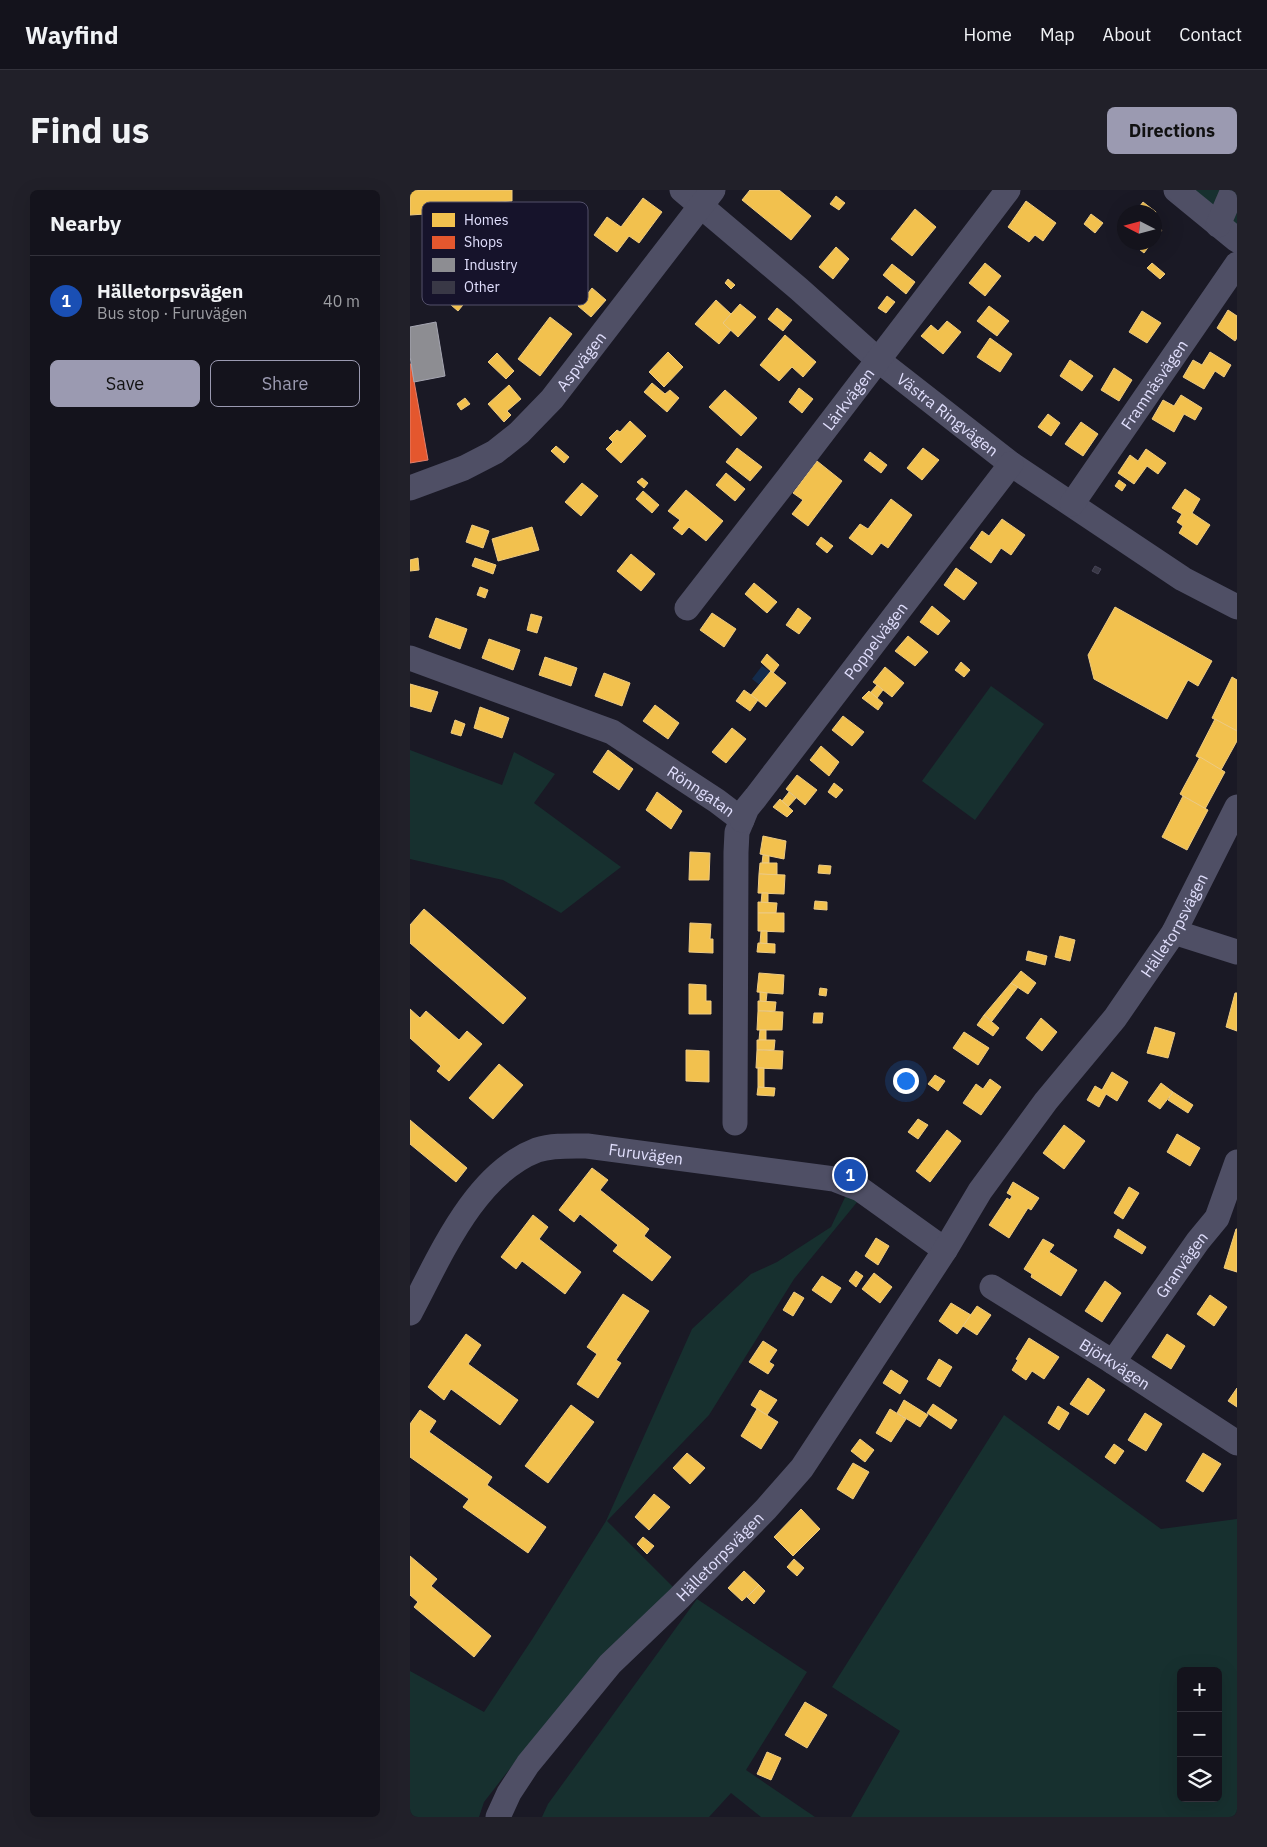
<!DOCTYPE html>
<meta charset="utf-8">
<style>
:root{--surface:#14131c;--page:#212029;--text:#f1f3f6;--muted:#9d9ea3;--line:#33323b;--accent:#9b9ab1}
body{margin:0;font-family:"IBM Plex Sans",sans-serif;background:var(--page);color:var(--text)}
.controls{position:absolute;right:15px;bottom:15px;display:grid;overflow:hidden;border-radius:8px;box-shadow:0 5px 20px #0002}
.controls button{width:45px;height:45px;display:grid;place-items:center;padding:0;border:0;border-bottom:1px solid var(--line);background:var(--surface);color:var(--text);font:25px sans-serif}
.compass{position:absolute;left:707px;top:15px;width:45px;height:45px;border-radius:50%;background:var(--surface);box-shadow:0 5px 20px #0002;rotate:276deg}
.you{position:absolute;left:495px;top:890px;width:18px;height:18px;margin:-12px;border:4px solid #fff;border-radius:50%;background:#1a73e8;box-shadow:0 0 0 8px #1a73e833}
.badge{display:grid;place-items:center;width:32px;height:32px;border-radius:50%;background:var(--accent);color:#fff;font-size:16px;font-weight:700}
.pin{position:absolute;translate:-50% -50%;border:2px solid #fff;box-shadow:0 1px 5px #0006}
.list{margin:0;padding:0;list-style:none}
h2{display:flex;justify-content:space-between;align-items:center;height:65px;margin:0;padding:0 20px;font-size:21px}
h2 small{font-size:16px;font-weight:400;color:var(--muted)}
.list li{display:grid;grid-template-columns:32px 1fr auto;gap:15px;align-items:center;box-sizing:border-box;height:90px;padding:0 20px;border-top:1px solid var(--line)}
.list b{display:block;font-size:19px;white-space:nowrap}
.list p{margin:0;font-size:16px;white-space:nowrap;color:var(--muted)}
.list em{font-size:16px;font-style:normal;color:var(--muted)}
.actions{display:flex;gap:10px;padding:15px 20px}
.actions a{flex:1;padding:11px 0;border:1px solid var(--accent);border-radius:8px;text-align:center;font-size:18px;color:var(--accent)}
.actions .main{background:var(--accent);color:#111}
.icon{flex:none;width:28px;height:28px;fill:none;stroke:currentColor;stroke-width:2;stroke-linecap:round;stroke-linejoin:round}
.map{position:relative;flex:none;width:827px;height:1627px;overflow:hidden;border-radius:8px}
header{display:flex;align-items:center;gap:30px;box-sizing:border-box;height:70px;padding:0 25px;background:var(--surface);border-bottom:1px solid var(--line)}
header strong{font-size:24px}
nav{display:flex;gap:28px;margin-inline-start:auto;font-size:18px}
.intro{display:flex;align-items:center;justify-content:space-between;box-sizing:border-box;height:120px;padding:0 30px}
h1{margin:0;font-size:35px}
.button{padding:12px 22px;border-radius:8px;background:var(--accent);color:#111;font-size:18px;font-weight:700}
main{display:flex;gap:30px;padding:0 30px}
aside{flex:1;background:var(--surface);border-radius:8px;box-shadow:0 5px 20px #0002}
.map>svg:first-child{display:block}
.green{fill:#17302f;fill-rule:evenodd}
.water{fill:#142b4b}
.homes{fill:#f2c14e;stroke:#edca82}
.shops{fill:#e4572e;stroke:#e3806c}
.industry{fill:#8d8d92;stroke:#a6a6b2}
.building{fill:#393846;stroke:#474457}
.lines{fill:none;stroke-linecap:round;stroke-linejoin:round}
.minor{stroke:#4f4f65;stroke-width:25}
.labels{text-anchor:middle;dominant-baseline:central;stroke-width:5;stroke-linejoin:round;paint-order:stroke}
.street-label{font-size:16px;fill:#e1dffd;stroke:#16132b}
.key{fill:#16132b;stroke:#53506a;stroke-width:1}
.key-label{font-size:14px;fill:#e1dffd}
</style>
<header>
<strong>Wayfind</strong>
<nav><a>Home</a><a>Map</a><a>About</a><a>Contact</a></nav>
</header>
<div class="intro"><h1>Find us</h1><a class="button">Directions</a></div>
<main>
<aside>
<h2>Nearby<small></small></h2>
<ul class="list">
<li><span class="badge" style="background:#1a4fb4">1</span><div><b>Hälletorpsvägen</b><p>Bus stop · Furuvägen</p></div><em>40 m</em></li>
</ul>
<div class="actions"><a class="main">Save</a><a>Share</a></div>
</aside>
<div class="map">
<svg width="827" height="1627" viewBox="0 0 827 1627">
<rect width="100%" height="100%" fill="#1a1925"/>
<g class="green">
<path d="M781,0H827V38Z"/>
<path d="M581,496L634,534L565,630L512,591Z"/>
<path d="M0,560L92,595L104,562L145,584L124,613L211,677L151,723L93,690L0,669Z"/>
<path d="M438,1001L448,1011L384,1089L299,1225L197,1331L263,1397L116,1558L74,1612L69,1627H0V1481L74,1522L123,1448L196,1331L282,1139L341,1084L367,1072L421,1037Z"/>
<path d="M594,1225L751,1339L827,1329V1627H441L490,1541L422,1497ZM771,1481H808V1608H771Z"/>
<path d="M287,1409L397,1482L336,1580L405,1627H351L321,1603L299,1627H132L138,1614Z"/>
</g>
<path class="water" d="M352,476L362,483L351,496L342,489Z"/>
<g class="homes">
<path d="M0,0H102V11L61,14L62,21L0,25Z"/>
<path d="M340,0H369L401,26L381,50L332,10Z"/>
<path d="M426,6L435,13L429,20L420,14Z"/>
<path d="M233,8L252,22L229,53L219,46L207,62L184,45L197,27L211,37Z"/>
<path d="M616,11L646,33L633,51L625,45L619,52L598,37Z"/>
<path d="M733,12L746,22L744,25V22H731L727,20Z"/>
<path d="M505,19L526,37L502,66L481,49Z"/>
<path d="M681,24L693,33L685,43L674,34Z"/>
<path d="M744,33L752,40L744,50Z"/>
<path d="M720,52H742L734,63Z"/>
<path d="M426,57L439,69L423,89L409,77Z"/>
<path d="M575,73L591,86L575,106L559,93Z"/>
<path d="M742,73L755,84L750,89L737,78Z"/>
<path d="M482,74L505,92L496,104L473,85Z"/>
<path d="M318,89L325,95L321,99L315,93Z"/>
<path d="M182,98L196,110L181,127L168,116Z"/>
<path d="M50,104L57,110L48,121L41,115Z"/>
<path d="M477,106L485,112L476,123L468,118Z"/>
<path d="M306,110L321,124L313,133L321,140L309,154L285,134Z"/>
<path d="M330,114L346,127L328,147L313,133Z"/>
<path d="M579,116L599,131L587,146L567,131Z"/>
<path d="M367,118L382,130L373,141L358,129Z"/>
<path d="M818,120L827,126V148L825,151L807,138Z"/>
<path d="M732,121L751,133L737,153L719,142Z"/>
<path d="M140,127L162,144L130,186L108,169Z"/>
<path d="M537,131L551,142L533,164L511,146L521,135L528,141Z"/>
<path d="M375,145L406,172L393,187L382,177L369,191L350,175Z"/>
<path d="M580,148L602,164L590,182L567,167Z"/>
<path d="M258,162L273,177L254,197L239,182Z"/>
<path d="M800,162L821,175L814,187L805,181L794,199L773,187L783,170L792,175Z"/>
<path d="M87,163L104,181L96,189L78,172Z"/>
<path d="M660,170L683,186L672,201L650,186Z"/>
<path d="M704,178L722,190L709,211L691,200Z"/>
<path d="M242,193L255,204L260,200L269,208L257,222L234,202Z"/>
<path d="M99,195L111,209L97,221L101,225L94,232L78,214Z"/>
<path d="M389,198L403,209L392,223L379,212Z"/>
<path d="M315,200L347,228L331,246L299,217Z"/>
<path d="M771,205L792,218L785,230L774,224L764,242L742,229L753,210L764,216Z"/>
<path d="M55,208L60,214L51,220L47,214Z"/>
<path d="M638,224L650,233L641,246L628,237Z"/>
<path d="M220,231L236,246L211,273L196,259L203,252L199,248L207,240L210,242Z"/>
<path d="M671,232L688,244L673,266L655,254Z"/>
<path d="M146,256L159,267L154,273L141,261Z"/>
<path d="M327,258L352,277L340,291L316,272Z"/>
<path d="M513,258L529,270L512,290L497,278Z"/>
<path d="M736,259L756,273L748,284L737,276L724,294L708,283L720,265L728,271Z"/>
<path d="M460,262L477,275L471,283L454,270Z"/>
<path d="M407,271L432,291L398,336L382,324L393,310L383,303Z"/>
<path d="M316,283L335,299L325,311L306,295Z"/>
<path d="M232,288L238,293L234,298L227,292Z"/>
<path d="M709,290L716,295L712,301L705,296Z"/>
<path d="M172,293L188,306L171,326L155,312Z"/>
<path d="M775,299L790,309L782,323L800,335L787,355L769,343L773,336L767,332L772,324L762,318Z"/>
<path d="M276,300L313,331L296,351L279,337L272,345L263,338L270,330L258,321Z"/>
<path d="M233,301L249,315L242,323L226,309Z"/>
<path d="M481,309L502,325L478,358L471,353L462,365L439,348L450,334L458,339Z"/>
<path d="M592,329L615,345L601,365L591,358L581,373L560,358L572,341L579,346Z"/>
<path d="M62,335L79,341L73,358L56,352Z"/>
<path d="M122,337L129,360L88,371L82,349Z"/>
<path d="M411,347L423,356L417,363L406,354Z"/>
<path d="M221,364L245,384L231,401L207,381Z"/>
<path d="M8,368L9,380L0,381V370Z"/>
<path d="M65,368L86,375L83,384L62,376Z"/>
<path d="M546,378L567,393L554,410L534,395Z"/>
<path d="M344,393L367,412L357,423L335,404Z"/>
<path d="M70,397L78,400L75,408L67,405Z"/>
<path d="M522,416L540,431L528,445L510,432Z"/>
<path d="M705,417L802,471L788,496L778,490L757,529L684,489L678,465Z"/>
<path d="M388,418L401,428L389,444L376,435Z"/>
<path d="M302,423L326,439L314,457L290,440Z"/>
<path d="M121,424L132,427L127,443L117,440Z"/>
<path d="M26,428L57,439L50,459L19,447Z"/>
<path d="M498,446L518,462L505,476L485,461Z"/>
<path d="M79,449L110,460L103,480L72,468Z"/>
<path d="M357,464L369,475L363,483L351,472Z"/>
<path d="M135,467L167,478L161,496L129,485Z"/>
<path d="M551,472L560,480L554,487L545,480Z"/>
<path d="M475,477L494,493L482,507L463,492Z"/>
<path d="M361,481L376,493L356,517L341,505Z"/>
<path d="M194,483L220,493L212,516L185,506Z"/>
<path d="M822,487L827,490V541L802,528Z"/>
<path d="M0,494L28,502L21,522L0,516Z"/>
<path d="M467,495L473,500L467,508L460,503Z"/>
<path d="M334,500L348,510L340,521L326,511Z"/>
<path d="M459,501L473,513L468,520L452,508Z"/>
<path d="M245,515L269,533L258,549L233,531Z"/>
<path d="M70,517L99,528L92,548L64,538Z"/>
<path d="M433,526L454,542L442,556L422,540Z"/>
<path d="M805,529L827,541V551L811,580L786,566Z"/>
<path d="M45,530L55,534L51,546L41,543Z"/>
<path d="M322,538L336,549L316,573L302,562Z"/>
<path d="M411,556L429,572L419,586L400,570Z"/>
<path d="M198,560L223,579L209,600L183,582Z"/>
<path d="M790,567L815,582L795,619L770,604Z"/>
<path d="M387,585L407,600L395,615L376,599Z"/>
<path d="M424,593L433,600L426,608L418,602Z"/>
<path d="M247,602L272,621L261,639L236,620Z"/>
<path d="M379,602L386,608L378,617L372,611Z"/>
<path d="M773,606L798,620L777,660L752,647Z"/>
<path d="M370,609L383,621L377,627L363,617Z"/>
<path d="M353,646L376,651L374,669L350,664Z"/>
<path d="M280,662L300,663L299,690H279Z"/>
<path d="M353,665L359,666V673H352Z"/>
<path d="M350,673H367V685L349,684Z"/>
<path d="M409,675L421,676L420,684L408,683Z"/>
<path d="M349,684L375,685L374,704L348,703Z"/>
<path d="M352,703H358V713H351Z"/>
<path d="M405,711L417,712V720L404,719Z"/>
<path d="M348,712L367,713L366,723H348Z"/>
<path d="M14,719L116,808L93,834L0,753V735Z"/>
<path d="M348,723H374V742L348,741Z"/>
<path d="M280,733L301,734L300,749H303V763L279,762Z"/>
<path d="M351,741H357V754L350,753Z"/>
<path d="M650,746L665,750L660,771L645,767Z"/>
<path d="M348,753L365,754V763L347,762Z"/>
<path d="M618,761L637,766L635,775L616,770Z"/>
<path d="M611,781L626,793L618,804L601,793Z"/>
<path d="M349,783L374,785L373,804L347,802Z"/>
<path d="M601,793L608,797L582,831L574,825Z"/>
<path d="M279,794L296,795V811H301V824H279Z"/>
<path d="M410,798L417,799L416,806L409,805Z"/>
<path d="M350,802L357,803L356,812L350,811Z"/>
<path d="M825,803H827V841L816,837Z"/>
<path d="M348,811L366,812L365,821H348Z"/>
<path d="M0,819L10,828L16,821L49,850L57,841L72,854L39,891L27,881L31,876L0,848Z"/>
<path d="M348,821L373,822L372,840H347Z"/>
<path d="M404,823H413L412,833H403Z"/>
<path d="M574,825L589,838L583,846L567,835Z"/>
<path d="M631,828L647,842L632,861L616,848Z"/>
<path d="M745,837L765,843L758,868L737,863Z"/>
<path d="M350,840H356V850H349Z"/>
<path d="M554,842L579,858L568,875L543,858Z"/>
<path d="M347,850H365L364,860H347Z"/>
<path d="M276,860L299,861V892L276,891Z"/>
<path d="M347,860L373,861L372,879L346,878Z"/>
<path d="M89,874L113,895L83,929L59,908Z"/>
<path d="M348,878H354V898L348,897Z"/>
<path d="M702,882L718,892L707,911L696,904L689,917L677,910L685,896L692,900Z"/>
<path d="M525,885L535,891L528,901L518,894Z"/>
<path d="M580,889L591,897L571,925L553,913L566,894L573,899Z"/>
<path d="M751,893L763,902L750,919L738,911Z"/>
<path d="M348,897L365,898L364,906L347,905Z"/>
<path d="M763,902L783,915L778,923L758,910Z"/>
<path d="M508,929L518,935L508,949L498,942Z"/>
<path d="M0,930L57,978L46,992L0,954Z"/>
<path d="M654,935L675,951L654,979L633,963Z"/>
<path d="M537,940L551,951L520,992L506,981Z"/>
<path d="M767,944L790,958L780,976L757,962Z"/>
<path d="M182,978L198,990L190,1000L239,1039L234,1046L261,1067L242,1091L203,1061L208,1055L170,1024L164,1032L149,1020Z"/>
<path d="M603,992L629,1008L621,1020L618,1018L599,1048L579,1035L597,1008L600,1010L602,1006L597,1003Z"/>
<path d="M719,997L729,1003L713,1029L704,1023Z"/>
<path d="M123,1025L138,1037L129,1049L171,1082L155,1104L112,1071L106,1079L91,1067Z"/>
<path d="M708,1039L736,1057L732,1064L704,1047Z"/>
<path d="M826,1039H827V1082L814,1078Z"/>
<path d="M466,1048L479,1056L468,1075L455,1066Z"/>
<path d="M633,1049L644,1055L639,1062L667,1080L651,1106L621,1087L622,1084L614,1079Z"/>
<path d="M446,1081L453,1086L446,1097L439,1091Z"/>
<path d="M464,1083L482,1097L470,1113L452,1099Z"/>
<path d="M412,1086L431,1098L421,1113L402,1100Z"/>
<path d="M695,1091L711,1103L692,1132L675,1121Z"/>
<path d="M384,1102L394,1108L383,1126L373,1120Z"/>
<path d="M213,1104L239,1121L206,1170L211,1173L188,1208L167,1194L187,1164L177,1157Z"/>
<path d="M800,1105L817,1117L804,1136L787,1124Z"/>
<path d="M541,1113L561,1125L547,1144L529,1131Z"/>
<path d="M567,1116L581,1125L567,1145L553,1136Z"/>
<path d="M56,1144L71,1155L58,1174L108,1210L90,1235L41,1199L34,1210L18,1197Z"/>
<path d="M757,1144L775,1156L761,1179L742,1167Z"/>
<path d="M619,1148L649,1167L634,1189L622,1181L616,1190L602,1180L608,1170L606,1169Z"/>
<path d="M353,1151L367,1160L359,1172L364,1175L358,1184L339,1172Z"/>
<path d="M529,1169L542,1177L530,1197L517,1189Z"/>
<path d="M481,1180L498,1191L490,1204L473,1193Z"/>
<path d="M678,1188L695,1200L678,1225L660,1214Z"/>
<path d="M827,1198V1217L818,1211Z"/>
<path d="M350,1200L367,1210L357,1225L341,1215Z"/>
<path d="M494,1210L518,1225L510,1237L487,1223Z"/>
<path d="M523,1214L547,1230L541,1239L517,1223Z"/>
<path d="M161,1215L184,1232L138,1293L115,1276Z"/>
<path d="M648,1216L659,1223L649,1240L638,1233Z"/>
<path d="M347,1219L368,1232L351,1259L331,1246Z"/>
<path d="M480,1219L496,1229L481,1252L466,1243Z"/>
<path d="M10,1220L26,1231L19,1242L82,1287L77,1295L136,1337L118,1363L53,1317L59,1309L0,1267V1234Z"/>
<path d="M735,1223L752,1234L736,1261L718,1250Z"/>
<path d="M450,1249L464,1260L455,1272L441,1261Z"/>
<path d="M704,1254L714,1261L705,1274L695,1267Z"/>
<path d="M277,1263L295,1278L280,1294L263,1278Z"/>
<path d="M793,1263L811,1274L793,1302L776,1291Z"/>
<path d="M443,1273L459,1282L443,1309L427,1299Z"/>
<path d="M244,1304L260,1317L239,1340L225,1327Z"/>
<path d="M391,1319L410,1339L383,1366L364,1347Z"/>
<path d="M233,1347L244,1356L237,1364L227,1354Z"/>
<path d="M0,1366L27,1389L21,1396L81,1446L64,1467L4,1417L8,1412L0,1405Z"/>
<path d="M384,1369L394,1378L387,1386L377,1377Z"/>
<path d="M334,1381L349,1395L332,1411L318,1398Z"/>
<path d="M349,1395L355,1401L344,1414L337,1407Z"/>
<path d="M395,1512L417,1525L397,1558L375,1545Z"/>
<path d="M357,1562L371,1568L361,1590L347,1584Z"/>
</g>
<path class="shops" d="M0,174H1L18,270L0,273Z"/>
<path class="industry" d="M26,132L35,186L4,192L0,166V137Z"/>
<path class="building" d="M685,376L691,379L688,384L682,381Z"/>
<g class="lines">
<g class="minor">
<path id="s1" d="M272,0L389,99L468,170L601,274L773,389L827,417"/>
<path d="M766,0L827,50"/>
<path d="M808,35L823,0"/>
<path id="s2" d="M0,298L54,278L85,262L109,243L142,209L303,0"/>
<path id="s3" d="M662,314L827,74"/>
<path id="s4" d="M277,418L378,288L598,0"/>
<path id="s5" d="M0,468L202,542L307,611L332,630L327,642L326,662L325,933"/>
<path id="s6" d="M332,630L337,618L346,607L601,274"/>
<path d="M764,742L827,762"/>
<path id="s7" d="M582,1097L703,1172L827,1253"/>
<path id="s8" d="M0,1123C30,1067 64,984 127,960C143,955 161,956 177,956L424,989L450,999L535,1060"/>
<path id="s9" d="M703,1172L788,1051L807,1028L827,972"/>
<path id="s10" d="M88,1627L99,1603L118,1574L200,1474L269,1408L356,1319L392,1278L535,1060L570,1001L636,911L705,828L764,742L827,617"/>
</g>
</g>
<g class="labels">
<g class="street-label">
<text stroke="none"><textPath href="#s2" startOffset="218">Aspvägen</textPath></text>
<text stroke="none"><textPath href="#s3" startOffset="145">Framnäsvägen</textPath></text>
<text stroke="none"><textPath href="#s4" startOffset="264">Lärkvägen</textPath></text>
<text stroke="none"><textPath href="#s1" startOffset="348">Västra Ringvägen</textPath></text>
<text stroke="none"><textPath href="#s6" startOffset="224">Poppelvägen</textPath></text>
<text stroke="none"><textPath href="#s5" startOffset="322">Rönngatan</textPath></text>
<text stroke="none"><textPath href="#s10" startOffset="1124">Hälletorpsvägen</textPath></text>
<text stroke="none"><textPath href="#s8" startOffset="321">Furuvägen</textPath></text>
<text stroke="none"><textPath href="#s9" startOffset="119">Granvägen</textPath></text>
<text stroke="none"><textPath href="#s7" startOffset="145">Björkvägen</textPath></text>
<text stroke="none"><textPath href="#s10" startOffset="344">Hälletorpsvägen</textPath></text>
</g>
</g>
<rect x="12" y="12" width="166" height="103" rx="8" class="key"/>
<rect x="22" y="23" width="23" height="14" fill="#f2c14e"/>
<rect x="22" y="46" width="23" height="13" fill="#e4572e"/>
<rect x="22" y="68" width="23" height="14" fill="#8d8d92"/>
<rect x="22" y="91" width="23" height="13" fill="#393846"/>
<g class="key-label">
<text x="54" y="35">Homes</text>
<text x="54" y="57">Shops</text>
<text x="54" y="80">Industry</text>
<text x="54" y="102">Other</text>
</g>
</svg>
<div class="controls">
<button>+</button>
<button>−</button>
<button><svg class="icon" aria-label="layers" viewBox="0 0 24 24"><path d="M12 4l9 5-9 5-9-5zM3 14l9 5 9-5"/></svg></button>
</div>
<svg class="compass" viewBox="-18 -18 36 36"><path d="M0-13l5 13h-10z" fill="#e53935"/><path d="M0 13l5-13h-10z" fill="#9d9ea3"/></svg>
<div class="you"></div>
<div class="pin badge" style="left:440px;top:985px;background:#1a4fb4">1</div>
</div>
</main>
